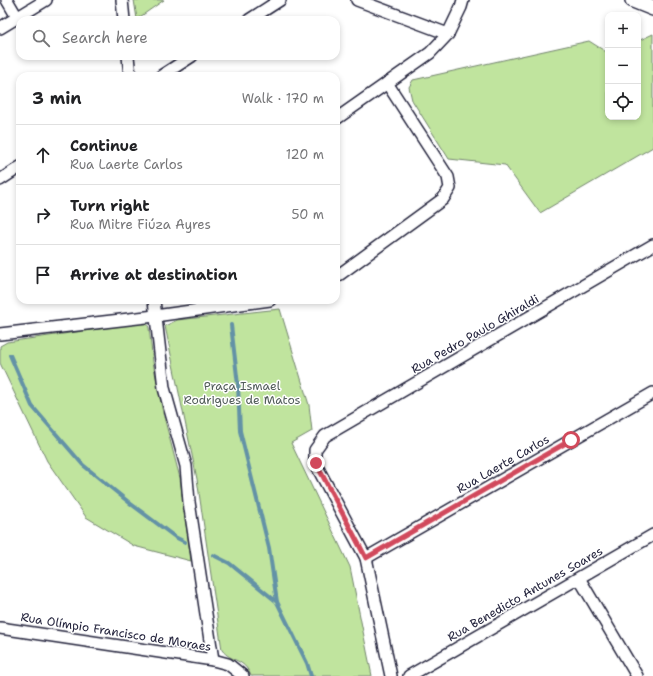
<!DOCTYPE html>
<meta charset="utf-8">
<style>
:root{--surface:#fff;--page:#f2f2f2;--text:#202124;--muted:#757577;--line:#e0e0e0}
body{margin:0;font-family:"Shantell Sans",sans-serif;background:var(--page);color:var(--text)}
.controls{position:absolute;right:12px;top:12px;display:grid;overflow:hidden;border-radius:8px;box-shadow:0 2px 6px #0003}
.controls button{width:36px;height:36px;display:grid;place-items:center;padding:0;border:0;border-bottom:1px solid var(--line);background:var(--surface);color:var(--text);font:20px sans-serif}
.stop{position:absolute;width:12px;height:12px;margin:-9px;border:3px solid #d1495b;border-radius:50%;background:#fff}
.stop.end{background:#d1495b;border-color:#fff;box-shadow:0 1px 4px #0008}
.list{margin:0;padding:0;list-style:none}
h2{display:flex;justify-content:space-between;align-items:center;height:52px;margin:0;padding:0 16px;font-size:17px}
h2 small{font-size:13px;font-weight:400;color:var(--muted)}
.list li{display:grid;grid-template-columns:26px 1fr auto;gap:12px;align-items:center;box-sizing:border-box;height:60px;padding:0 16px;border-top:1px solid var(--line)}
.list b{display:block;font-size:15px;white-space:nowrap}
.list p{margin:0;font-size:13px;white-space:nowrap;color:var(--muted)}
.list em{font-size:13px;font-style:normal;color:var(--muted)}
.icon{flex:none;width:22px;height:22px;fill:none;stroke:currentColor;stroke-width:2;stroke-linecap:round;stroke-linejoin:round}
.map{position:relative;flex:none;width:653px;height:676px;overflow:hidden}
.search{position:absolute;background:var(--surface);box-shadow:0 2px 6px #0003;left:16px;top:16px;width:324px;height:44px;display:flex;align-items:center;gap:10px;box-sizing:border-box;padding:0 14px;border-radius:12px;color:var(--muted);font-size:15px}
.panel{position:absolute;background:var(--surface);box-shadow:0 2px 6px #0003;left:16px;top:72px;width:324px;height:232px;border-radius:12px}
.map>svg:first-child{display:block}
.green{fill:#c0e49e;stroke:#71836c}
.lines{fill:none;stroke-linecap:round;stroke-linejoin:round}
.stream{stroke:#6392a6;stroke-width:4}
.minor-casing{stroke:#22223b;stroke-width:14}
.secondary-casing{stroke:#22223b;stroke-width:18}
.minor{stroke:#fff;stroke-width:11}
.secondary{stroke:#fff;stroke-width:15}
.route{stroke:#d1495b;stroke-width:5}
.labels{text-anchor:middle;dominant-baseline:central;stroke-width:3;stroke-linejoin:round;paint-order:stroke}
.street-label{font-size:12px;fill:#22223b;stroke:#fff}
.park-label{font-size:12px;fill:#515c59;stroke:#fff}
</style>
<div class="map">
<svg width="653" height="676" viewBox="0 0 653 676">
<rect width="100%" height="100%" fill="#fff"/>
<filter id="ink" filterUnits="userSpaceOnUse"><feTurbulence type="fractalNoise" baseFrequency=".025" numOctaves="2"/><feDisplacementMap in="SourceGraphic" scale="8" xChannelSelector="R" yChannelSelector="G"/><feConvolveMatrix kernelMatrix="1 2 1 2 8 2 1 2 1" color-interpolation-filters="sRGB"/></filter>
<g filter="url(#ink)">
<g class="green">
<path d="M134,0H164L137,19Z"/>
<path d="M653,34V147L540,213L505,165L449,159L412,100L409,87L413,80L589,41L608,53V117H638V41Z"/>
<path d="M280,309L309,405L312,431L291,443L350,567L372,676H251C244,658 231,662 222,650L197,479L165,326L177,320Z"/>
<path d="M147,322L149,328L153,362L163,413L180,478L191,561L134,546L86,517L47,461L0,363V346L7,342Z"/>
</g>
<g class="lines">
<g class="stream">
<path d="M231,325L238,385L240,431L269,548L277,602"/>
<path d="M10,355L32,406L83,465L131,504L175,537L185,542"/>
<path d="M213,555L229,563L277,602L307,663L311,676"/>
</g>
<defs>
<g id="minor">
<path d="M7,0L17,17"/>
<path d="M122,0L124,20"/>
<path d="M357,0L448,34"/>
<path d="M249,20L280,0"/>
<path d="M0,28L46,0"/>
<path d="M128,56L130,76"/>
<path d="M161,76L192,56"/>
<path d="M336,119L430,53L448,34L461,7L463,0"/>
<path d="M0,180L20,167"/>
<path d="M336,277L443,199L450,188L448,177L387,83"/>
<path d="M154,300L164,388L186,466L189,502L213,660"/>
<path d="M0,334L155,316L270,300"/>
<path d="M366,558L653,393"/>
<path d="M579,578L637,676"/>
<path d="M0,628L213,660L228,664L243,676"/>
<path d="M391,676L366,558L315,463V450L325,436L653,245"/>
<path d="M409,676L653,535"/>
</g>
<path id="secondary" d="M633,0L653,8"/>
</defs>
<use href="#minor" class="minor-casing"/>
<use href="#secondary" class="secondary-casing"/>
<use href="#minor" class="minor"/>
<use href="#secondary" class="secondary"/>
</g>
</g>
<g class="lines" filter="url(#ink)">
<path class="route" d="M316,463L366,558L571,440"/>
</g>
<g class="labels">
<g class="street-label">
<text transform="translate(475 334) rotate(-30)">Rua Pedro Paulo Ghiraldi</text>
<text transform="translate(503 464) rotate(-30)">Rua Laerte Carlos</text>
<text transform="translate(525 594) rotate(-30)">Rua Benedicto Antunes Soares</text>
<text transform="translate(116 632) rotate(9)">Rua Olímpio Francisco de Moraes</text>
</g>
<g class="park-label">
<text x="242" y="386">Praça Ismael<tspan x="242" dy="14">Rodrigues de Matos</tspan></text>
</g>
</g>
</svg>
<div class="controls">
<button>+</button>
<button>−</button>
<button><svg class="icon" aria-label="locate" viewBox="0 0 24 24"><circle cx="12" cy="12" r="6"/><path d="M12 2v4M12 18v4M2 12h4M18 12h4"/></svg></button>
</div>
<div class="stop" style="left:571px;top:440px"></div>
<div class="stop end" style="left:316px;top:463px"></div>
<div class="search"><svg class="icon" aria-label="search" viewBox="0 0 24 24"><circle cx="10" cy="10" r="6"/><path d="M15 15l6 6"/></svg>Search here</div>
<section class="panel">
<h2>3 min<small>Walk · 170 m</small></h2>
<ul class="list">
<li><svg class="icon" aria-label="ahead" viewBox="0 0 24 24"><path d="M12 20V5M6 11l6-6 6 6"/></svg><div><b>Continue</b><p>Rua Laerte Carlos</p></div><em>120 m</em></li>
<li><svg class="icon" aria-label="right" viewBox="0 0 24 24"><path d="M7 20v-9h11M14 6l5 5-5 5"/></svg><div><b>Turn right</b><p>Rua Mitre Fiúza Ayres</p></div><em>50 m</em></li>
<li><svg class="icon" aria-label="arrive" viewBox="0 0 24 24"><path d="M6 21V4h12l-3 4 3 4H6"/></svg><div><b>Arrive at destination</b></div></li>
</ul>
</section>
</div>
